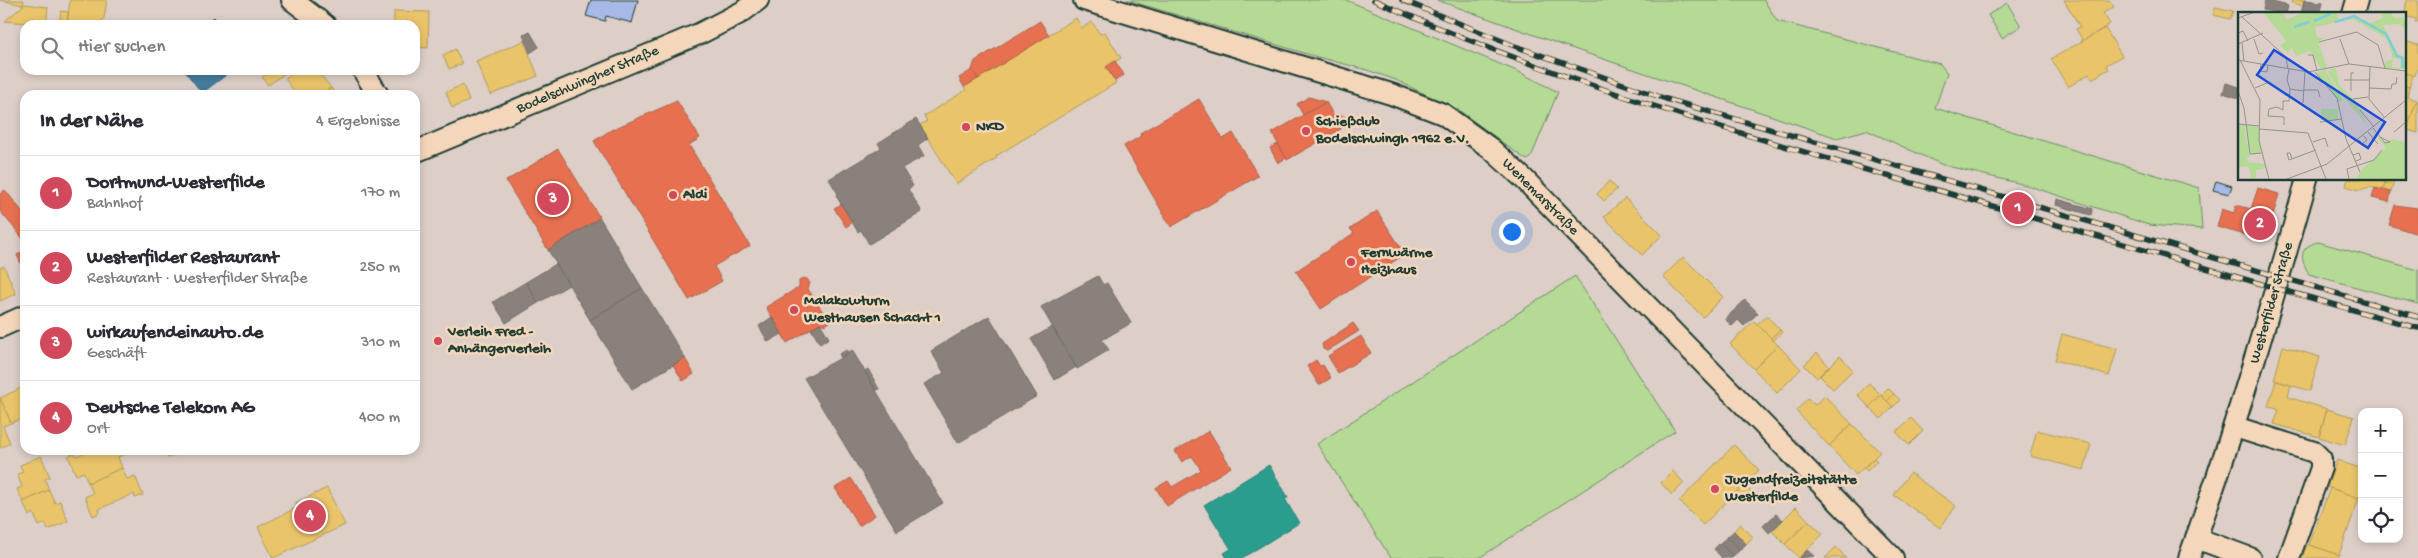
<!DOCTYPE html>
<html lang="de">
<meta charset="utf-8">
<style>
:root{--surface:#fff;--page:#f2f2f3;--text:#2b2b33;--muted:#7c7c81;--line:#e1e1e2;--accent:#d1495b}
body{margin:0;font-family:"Gochi Hand",sans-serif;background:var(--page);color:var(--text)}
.controls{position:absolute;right:15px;bottom:15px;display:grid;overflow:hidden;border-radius:10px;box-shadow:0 2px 8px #0003}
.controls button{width:45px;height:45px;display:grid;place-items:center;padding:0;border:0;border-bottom:1px solid var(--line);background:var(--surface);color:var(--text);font:25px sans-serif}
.you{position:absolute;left:1511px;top:231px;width:18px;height:18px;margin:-12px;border:4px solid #fff;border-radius:50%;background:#1a73e8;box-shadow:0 0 0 8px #1a73e833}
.badge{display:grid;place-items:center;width:32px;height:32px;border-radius:50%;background:var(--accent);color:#fff;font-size:16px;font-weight:700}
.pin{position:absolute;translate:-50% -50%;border:2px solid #fff;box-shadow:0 1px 5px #0006}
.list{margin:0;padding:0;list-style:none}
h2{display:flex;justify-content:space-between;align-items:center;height:65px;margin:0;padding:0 20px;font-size:21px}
h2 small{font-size:16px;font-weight:400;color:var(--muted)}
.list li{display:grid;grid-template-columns:32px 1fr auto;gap:15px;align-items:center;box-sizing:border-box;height:75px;padding:0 20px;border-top:1px solid var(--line)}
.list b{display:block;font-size:19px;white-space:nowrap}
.list p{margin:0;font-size:16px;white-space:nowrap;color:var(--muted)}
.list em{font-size:16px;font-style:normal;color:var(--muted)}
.icon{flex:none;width:28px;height:28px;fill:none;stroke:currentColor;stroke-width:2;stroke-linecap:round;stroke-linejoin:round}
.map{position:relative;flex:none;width:2418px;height:558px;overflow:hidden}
.search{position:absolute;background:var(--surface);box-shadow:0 2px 8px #0003;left:20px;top:20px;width:400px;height:55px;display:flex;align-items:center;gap:12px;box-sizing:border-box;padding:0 18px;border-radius:15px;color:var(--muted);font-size:19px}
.panel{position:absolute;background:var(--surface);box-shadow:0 2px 8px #0003;left:20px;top:90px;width:400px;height:365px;border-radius:15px}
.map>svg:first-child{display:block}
.green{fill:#b5da95;stroke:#6a8c64}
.homes{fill:#e9c46a;stroke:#ac9c5a}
.shops{fill:#e76f51;stroke:#ab6048}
.schools{fill:#2a9d8f;stroke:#278074}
.public{fill:#457b9d;stroke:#3a687e}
.industry{fill:#8a817c;stroke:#6a6d66}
.building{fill:#a6bae8;stroke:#1f3d34}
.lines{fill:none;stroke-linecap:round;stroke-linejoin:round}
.minor-casing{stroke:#1f3d34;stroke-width:24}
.minor{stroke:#f4d6ba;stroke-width:20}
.rail-casing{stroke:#1f3d34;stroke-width:5.5}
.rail{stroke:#f4d6ba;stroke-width:4;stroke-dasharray:11;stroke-linecap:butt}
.poi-dot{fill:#d1495b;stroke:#f4d6ba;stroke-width:2}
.labels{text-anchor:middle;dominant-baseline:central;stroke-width:5;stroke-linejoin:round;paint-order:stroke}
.street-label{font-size:15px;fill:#1f3d34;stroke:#f4d6ba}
.poi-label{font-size:15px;font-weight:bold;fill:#1f3d34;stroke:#f4d6ba;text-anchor:start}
.inset-river{fill:none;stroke:#7eceda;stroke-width:2.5}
.inset-road{fill:none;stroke:#91948d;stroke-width:1}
.view{fill:#1d4ed8;fill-opacity:0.15;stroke:#1d4ed8;stroke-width:2.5}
.inset-edge{fill:none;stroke:#1f3d34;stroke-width:2.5}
</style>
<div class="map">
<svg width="2418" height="558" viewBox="0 0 2418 558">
<rect width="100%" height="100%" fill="#ddcec8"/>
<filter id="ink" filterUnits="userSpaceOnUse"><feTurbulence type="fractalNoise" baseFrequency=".02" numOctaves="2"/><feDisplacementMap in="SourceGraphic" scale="10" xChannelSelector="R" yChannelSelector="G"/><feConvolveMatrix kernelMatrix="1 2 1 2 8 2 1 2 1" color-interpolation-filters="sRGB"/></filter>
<g filter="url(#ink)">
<g class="green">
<path d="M1127,0H1346L1519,72L1558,92L1532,155L1528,160L1525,159L1460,111L1396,80L1367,70L1314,56Z"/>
<path d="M1437,0H1764L1777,21L1940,64L1947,73L1935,108L2199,188L2202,229L2149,225L2026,185L1943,165L1866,130L1837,138L1562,45Z"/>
<path d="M2007,3L2021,26L2002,38L1988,15Z"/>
<path d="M2318,242L2418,270V304L2309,274C2300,259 2298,247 2318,242Z"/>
<path d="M1575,276L1675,431L1479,558H1391L1317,444Z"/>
</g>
<g class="homes">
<path d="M0,0H24L23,5Z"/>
<path d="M70,0H107L104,18L99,25H67Z"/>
<path d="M2064,0H2109L2114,7L2103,13L2110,24L2083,41L2076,29L2080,27Z"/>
<path d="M2293,0H2304L2303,6L2292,3Z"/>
<path d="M2407,0H2418V22H2415L2416,19L2404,16Z"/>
<path d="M25,4L48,7L46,25L5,21Z"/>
<path d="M2215,7L2233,11L2230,19L2213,15Z"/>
<path d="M61,11L68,12L67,25L59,24Z"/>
<path d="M394,11L429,12L428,48L415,47V25H394Z"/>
<path d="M1076,18L1082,28L1092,22L1100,34L1105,32L1121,58L1106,67L1116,83L996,156L997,158L956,184L920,125L927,121L924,116L966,90L964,87Z"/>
<path d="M2105,28L2122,56L2106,65L2109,69L2092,79L2089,74L2068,87L2051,59Z"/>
<path d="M524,41L538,76L490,95L476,61Z"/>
<path d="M2404,41L2418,45V66L2415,76L2404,73Z"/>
<path d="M455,49L462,64L449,69L443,55Z"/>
<path d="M272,70H282L284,74L268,85L262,77Z"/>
<path d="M296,70H317L331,88L322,95H297L285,79Z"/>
<path d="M2404,73L2413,75L2409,87L2404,86Z"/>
<path d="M463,85L469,101L452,108L446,92Z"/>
<path d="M2404,86L2409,87L2407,97L2404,96Z"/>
<path d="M331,88L337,95H322Z"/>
<path d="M2404,96L2417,100L2407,130H2404Z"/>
<path d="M2416,102H2418V133L2407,130Z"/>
<path d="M2348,179H2370L2385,183L2383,190L2370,187L2359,190L2346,186Z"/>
<path d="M2386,179H2394L2393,185L2385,183Z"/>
<path d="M1609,181L1617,189L1604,201L1597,194Z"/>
<path d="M2385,183L2393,185L2391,192L2383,190Z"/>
<path d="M1625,198L1662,235L1642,255L1604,217Z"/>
<path d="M1683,257L1723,297L1703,317L1663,277Z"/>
<path d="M4,266L16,294L0,301V268Z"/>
<path d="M1767,316L1780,330L1771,338L1757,324Z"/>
<path d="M1754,321L1778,345L1754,369L1730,344Z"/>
<path d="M1780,330L1782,332L1773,341L1771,338Z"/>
<path d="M2062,334L2117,349L2109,376L2055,360Z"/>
<path d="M1778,345L1801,369L1777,393L1754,369Z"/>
<path d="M2283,346L2320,357L2310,391L2274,380Z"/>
<path d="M1817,353L1829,366L1817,378L1804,365Z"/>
<path d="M1840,356L1853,370L1833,389L1820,376Z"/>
<path d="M2276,381L2291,385L2288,397L2327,409L2319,437L2274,424L2279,410L2268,406Z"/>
<path d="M1869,383L1881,395L1869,407L1858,395Z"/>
<path d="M23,387L25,391V429L21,419L11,423L0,398Z"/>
<path d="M1888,388L1894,394L1887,401L1881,395Z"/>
<path d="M1894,394L1900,400L1893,407L1887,401Z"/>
<path d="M1881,395L1893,407L1881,419L1869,407Z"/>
<path d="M1825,396L1852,424L1829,446L1796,411L1808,398L1815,405Z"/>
<path d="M0,398L11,423L3,426L10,443L0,448Z"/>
<path d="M2327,409L2354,417L2345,445L2319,437Z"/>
<path d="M1911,418L1923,431L1909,445L1896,432Z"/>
<path d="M1852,424L1880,452L1856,475L1829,446Z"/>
<path d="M2037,430L2091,444L2084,470L2030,456Z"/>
<path d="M1734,445L1759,470L1703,525L1679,501Z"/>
<path d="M91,450H124L126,454L118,457L122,468L88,483L84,472L76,475L68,456L75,453L76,456Z"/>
<path d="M165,450H186L168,458Z"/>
<path d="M41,456L50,477L45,479L49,490L23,502L17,489L22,487L17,474L23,472L20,465Z"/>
<path d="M1874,458L1877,461L1867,471L1864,468Z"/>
<path d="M2337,460L2362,469V490L2359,498L2327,487Z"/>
<path d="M122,468L127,479L135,476L143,495L135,498L134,494L99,509L100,513L93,516L85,497L93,493L88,483Z"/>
<path d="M1673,471L1684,483L1672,495L1661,483Z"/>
<path d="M1910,473L1956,506L1940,528L1894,495Z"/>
<path d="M1744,485L1751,492L1743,500L1736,493Z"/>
<path d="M327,488L345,525L273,558L258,527L298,507L296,503Z"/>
<path d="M2330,488L2359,498L2339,555L2309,545Z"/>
<path d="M49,490L55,503L60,501L68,521L48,530L45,523L39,526L33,513L29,516L23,502Z"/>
<path d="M1796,507L1809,521L1785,544L1772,531Z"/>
<path d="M1809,521L1823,534L1799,558L1785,544Z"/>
<path d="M1740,524L1753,537L1746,544L1734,531Z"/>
<path d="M2307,544L2339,555L2338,558H2302Z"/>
<path d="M1836,547L1846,558H1825Z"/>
</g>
<g class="shops">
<path d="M1040,21L1049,35L978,79L972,70L975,61Z"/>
<path d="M1115,61L1124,75L1115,81L1106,67Z"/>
<path d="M972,70L978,79L964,87L959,78Z"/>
<path d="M1309,97L1326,102L1303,115L1297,104Z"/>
<path d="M1199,99L1223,139L1233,133L1258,176L1171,227L1124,146L1141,136L1140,133Z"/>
<path d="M677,101L700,138L689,145L750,246L714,266L722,281L689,300L594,141L611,130Z"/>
<path d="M1326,102L1341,129L1287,160L1272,133Z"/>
<path d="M1339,115L1353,119V121L1341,128L1334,117Z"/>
<path d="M1278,144L1286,158L1278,163L1270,148Z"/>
<path d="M558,149L600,218L548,250L506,181Z"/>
<path d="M2258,188L2279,194L2266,241L2217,227L2222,209L2234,213L2236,205L2251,209Z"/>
<path d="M2375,188L2391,192L2389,202L2372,198Z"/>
<path d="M5,190L25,215V241L0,211V194Z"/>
<path d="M842,204L853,222L846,227L834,208Z"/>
<path d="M2395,205L2418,208V234L2389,225Z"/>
<path d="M1377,211L1405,254L1321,309L1296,271L1354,233L1350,229Z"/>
<path d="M23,248H25V273L17,255L22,252Z"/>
<path d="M803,278L807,279L810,283L808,289L823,312L828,313L831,317L830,322L825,325L820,323L787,343L766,307L799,287V281Z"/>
<path d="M1353,323L1359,331L1327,351L1323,349L1322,344Z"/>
<path d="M1361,336L1371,353L1338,373L1328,356Z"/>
<path d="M685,358L694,374L683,381L673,365Z"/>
<path d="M1316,360L1320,366L1323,365L1331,378L1319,385L1307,366Z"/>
<path d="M1209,431L1231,467L1167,506L1156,488L1168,481L1172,487L1201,470L1192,456L1182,462L1175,451Z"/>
<path d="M851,478L875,515L859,526L835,488Z"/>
</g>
<path class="schools" d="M1269,465L1288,497L1285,499L1299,523L1242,558H1227L1224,553L1231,549L1204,505Z"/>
<g class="public">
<path d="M214,17L220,25H204Z"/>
<path d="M184,70H233L202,93Z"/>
</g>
<g class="industry">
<path d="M2265,0L2288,6L2286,14L2263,10Z"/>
<path d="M2304,0L2323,2L2320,14H2301Z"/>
<path d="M530,32L539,47L530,53L523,35Z"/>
<path d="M2226,83L2239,87V98L2223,93Z"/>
<path d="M916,119L928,138L918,145L924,156L902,168L913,186L908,189L922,212L869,244L861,230L858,232L838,199L836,195L838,194L829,179L881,148L878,143Z"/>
<path d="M2057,199L2093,209L2091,215L2056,205Z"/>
<path d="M600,218L642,288L590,320L548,250Z"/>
<path d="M556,264L569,285L538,303L526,282Z"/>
<path d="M1098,276L1103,285L1107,283L1131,323L1102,340L1109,350L1077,369L1041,307Z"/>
<path d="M526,282L538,303L506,323L493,302Z"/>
<path d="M642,288L685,358L632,389L590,320Z"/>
<path d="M1745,300L1758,313L1744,326L1738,320L1732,326L1725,319Z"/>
<path d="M989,316L1037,396L958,443L924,384L944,373L931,351Z"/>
<path d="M772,317L782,334L768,342L759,326Z"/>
<path d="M820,323L829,338L820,344L811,329Z"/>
<path d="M1052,327L1076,367L1055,380L1031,339Z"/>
<path d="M847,350L849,354L841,358L839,354Z"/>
<path d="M852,350L943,503L897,531L804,378L841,358Z"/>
<path d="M868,369L879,389L876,391L865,371Z"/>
<path d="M1776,514L1783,520L1769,533L1763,526Z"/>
<path d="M1734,531L1746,544L1740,550L1727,537Z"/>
<path d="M1727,537L1740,550L1733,556L1720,543Z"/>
<path d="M1720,543L1733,556L1732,558H1722L1714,549Z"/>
<path d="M1807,550L1814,556L1799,558Z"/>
</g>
<g class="building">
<path d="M591,0H638L632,23L606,16L605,21L586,16Z"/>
<path d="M2216,181L2232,186L2229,194L2213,190Z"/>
</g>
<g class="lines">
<defs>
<g id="minor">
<path d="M292,0L325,25"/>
<path d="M1084,0L1391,94L1443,114L1490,148L1524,179L1893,558"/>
<path d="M2353,14L2357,0"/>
<path d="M363,70L378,95"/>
<path d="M415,152L701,33L742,12L758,0"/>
<path d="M0,327L25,316"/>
<path d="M2235,427L2314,452L2321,459V468L2289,558"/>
<path d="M2196,538L2250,558"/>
<path d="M2189,558C2234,433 2271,307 2307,179"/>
</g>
</defs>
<use href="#minor" class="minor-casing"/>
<use href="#minor" class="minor"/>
<defs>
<g id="rail">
<path d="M1374,0C1558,83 1753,138 1947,193C2104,238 2261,285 2418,328"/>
<path d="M1402,0L1512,45L1666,99L2418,317"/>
</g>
</defs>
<use href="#rail" class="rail-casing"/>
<use href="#rail" class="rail"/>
</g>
</g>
<g class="poi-dot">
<circle cx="966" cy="127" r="5"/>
<circle cx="1306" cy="131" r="5"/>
<circle cx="673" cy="195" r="5"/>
<circle cx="1351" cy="262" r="5"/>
<circle cx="794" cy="310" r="5"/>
<circle cx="438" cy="341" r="5"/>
<circle cx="1715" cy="489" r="5"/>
</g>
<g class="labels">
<g class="street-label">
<text transform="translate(588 80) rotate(-23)">Bodelschwingher Straße</text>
<text transform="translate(1540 197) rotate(45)">Wenemarstraße</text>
<text transform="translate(2272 303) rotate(-74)">Westerfilder Straße</text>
</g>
<g class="poi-label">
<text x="1316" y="122">Schießclub<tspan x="1316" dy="17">Bodelschwingh 1962 e.V.</tspan></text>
<text x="976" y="127">NKD</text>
<text x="683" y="195">Aldi</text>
<text x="1361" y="253">Fernwärme<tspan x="1361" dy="17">Heizhaus</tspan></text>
<text x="804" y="301">Malakowturm<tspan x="804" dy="17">Westhausen Schacht 1</tspan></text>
<text x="448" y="332">Verleih Fred -<tspan x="448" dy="17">Anhängerverleih</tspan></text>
<text x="1725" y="480">Jugendfreizeitstätte<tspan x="1725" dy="17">Westerfilde</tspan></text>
</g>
</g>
<g transform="translate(2238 12)">
<rect width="168" height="168" fill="#ddcec8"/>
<path d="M25,0H44L49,8L65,0H99L101,8L115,3L132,11L145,6L142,0H158L153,3L157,6L165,5L164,2L167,10V17L162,12L145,13L160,42L167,45V56L165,57L147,56V50L155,47L154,55L162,56L163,47L155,46L149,27L115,7L77,15L79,25L88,26L80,29L89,56L83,57L72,39L58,44L52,33L53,37L50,41L47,39L42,33L48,29ZM98,56L101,73L117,89L130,114L102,81L89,58L94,61L92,57ZM87,58L105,88L101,91L79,61ZM83,97H100V108H83ZM0,112L6,113L12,145L9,146L10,150L27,152L28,156L18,158V166L14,167L10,154L1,155ZM8,113L21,115L23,140L15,143L12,139ZM134,118L147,131L154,127L167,130V167H118L125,156L148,136Z" fill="#b5da95"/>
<path class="inset-river" d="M76,9L92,2M97,10L116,4L148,22L159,44L164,46L165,56M56,15L71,10"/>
<path class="inset-road" d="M4,5L48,45L50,57M0,6L17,0M0,21L5,19L10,29M16,27L21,42L25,41M102,27L111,52M81,30L119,20L140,33L147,56M4,31L6,49M0,32L25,21M70,43H75L79,59M0,48L70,60L111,52L168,59M2,48L22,88L21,129L31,167M23,52L22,59L29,60L30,53M132,54L131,87L147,106M51,57L49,68L52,77L66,79M77,60L99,86L108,127L122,160M106,68H131M17,76L31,70M131,76L153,77M153,77L154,72H158L159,65M66,78H80L82,85M0,79L6,96L12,142L24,141M113,79V61H116M115,87L130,85M65,91L67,60M122,98L136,115M82,110L104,107M0,112L22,114M46,113V105L30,104L31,97L39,95L45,98V89H51L52,77M135,116L147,131L152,130L142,125M21,117L70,121L88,167M130,120L140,132M156,120L168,110M121,128L124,132L129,128L126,124M75,130L87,126L90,135M115,143L121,141L123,147L118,149M54,147L52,141H49L51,148L78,138M49,167L89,152L168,88M111,167L109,157L136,148L144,138"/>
<path class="view" d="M36,38L147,110L130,136L19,63Z"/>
<rect width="168" height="168" class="inset-edge"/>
</g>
</svg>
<div class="controls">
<button>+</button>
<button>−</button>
<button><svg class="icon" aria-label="locate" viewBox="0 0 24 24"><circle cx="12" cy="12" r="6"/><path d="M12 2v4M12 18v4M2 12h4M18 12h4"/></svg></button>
</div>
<div class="you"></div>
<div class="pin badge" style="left:2018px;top:208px">1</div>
<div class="pin badge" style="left:2260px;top:224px">2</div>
<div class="pin badge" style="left:553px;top:199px">3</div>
<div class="pin badge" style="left:310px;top:516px">4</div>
<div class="search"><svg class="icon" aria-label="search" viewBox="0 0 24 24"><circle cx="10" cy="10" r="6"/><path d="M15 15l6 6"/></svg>Hier suchen</div>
<section class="panel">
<h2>In der Nähe<small>4 Ergebnisse</small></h2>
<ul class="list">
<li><span class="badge">1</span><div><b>Dortmund-Westerfilde</b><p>Bahnhof</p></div><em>170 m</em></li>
<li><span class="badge">2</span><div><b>Westerfilder Restaurant</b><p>Restaurant · Westerfilder Straße</p></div><em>250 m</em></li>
<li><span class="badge">3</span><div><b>wirkaufendeinauto.de</b><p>Geschäft</p></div><em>310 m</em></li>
<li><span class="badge">4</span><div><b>Deutsche Telekom AG</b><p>Ort</p></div><em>400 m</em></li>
</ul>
</section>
</div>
